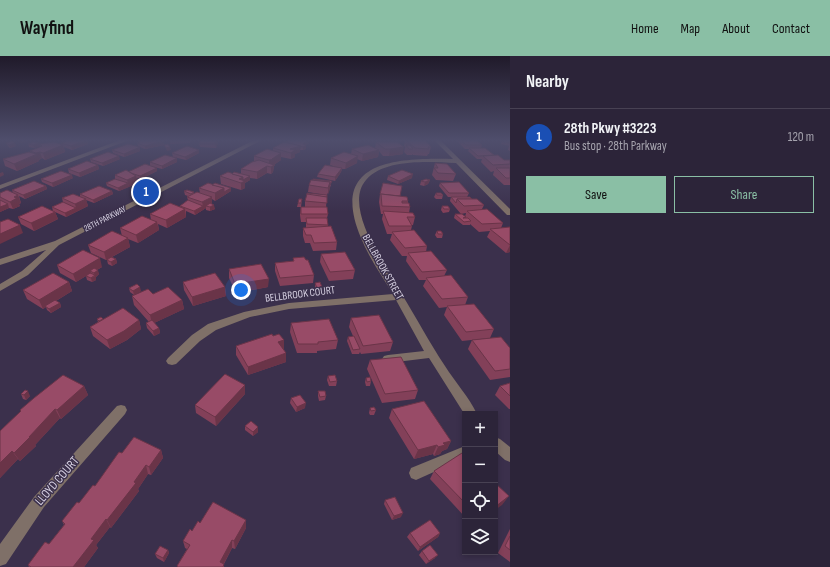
<!DOCTYPE html>
<meta charset="utf-8">
<style>
:root{--surface:#2c2439;--page:#342c41;--text:#f1f3f6;--muted:#a6a4ae;--line:#484153;--accent:#8abfa5}
body{margin:0;font-family:"Sofia Sans Condensed",sans-serif;background:var(--page);color:var(--text)}
.controls{position:absolute;right:12px;bottom:12px;display:grid;overflow:hidden;border-radius:0px;box-shadow:0 2px 6px #0003}
.controls button{width:36px;height:36px;display:grid;place-items:center;padding:0;border:0;border-bottom:1px solid var(--line);background:var(--surface);color:var(--text);font:20px sans-serif}
.you{position:absolute;left:241px;top:234px;width:14px;height:14px;margin:-10px;border:3px solid #fff;border-radius:50%;background:#1a73e8;box-shadow:0 0 0 6px #1a73e833}
.badge{display:grid;place-items:center;width:26px;height:26px;border-radius:50%;background:var(--accent);color:#fff;font-size:13px;font-weight:700}
.pin{position:absolute;translate:-50% -50%;border:2px solid #fff;box-shadow:0 1px 4px #0006}
.list{margin:0;padding:0;list-style:none}
h2{display:flex;justify-content:space-between;align-items:center;height:52px;margin:0;padding:0 16px;font-size:17px}
h2 small{font-size:13px;font-weight:400;color:var(--muted)}
.list li{display:grid;grid-template-columns:26px 1fr auto;gap:12px;align-items:center;box-sizing:border-box;height:56px;padding:0 16px;border-top:1px solid var(--line)}
.list b{display:block;font-size:15px;white-space:nowrap}
.list p{margin:0;font-size:13px;white-space:nowrap;color:var(--muted)}
.list em{font-size:13px;font-style:normal;color:var(--muted)}
.actions{display:flex;gap:8px;padding:12px 16px}
.actions a{flex:1;padding:9px 0;border:1px solid var(--accent);border-radius:0px;text-align:center;font-size:14px;color:var(--accent)}
.actions .main{background:var(--accent);color:#111}
.icon{flex:none;width:22px;height:22px;fill:none;stroke:currentColor;stroke-width:2;stroke-linecap:round;stroke-linejoin:round}
.map{position:relative;flex:none;width:510px;height:511px;overflow:hidden}
header{display:flex;align-items:center;gap:24px;box-sizing:border-box;height:56px;padding:0 20px;background:var(--accent);color:#111}
header strong{font-size:19px}
nav{display:flex;gap:22px;margin-inline-start:auto;font-size:14px}
main{display:flex}
aside{flex:1;background:var(--surface)}
.map>svg:first-child{display:block}
.lines{fill:none;stroke-linecap:round;stroke-linejoin:round}
.minor{fill:#7f7068;fill-rule:evenodd}
.wall{fill:#834059}
.shaded-wall{fill:#6a3448}
.building{fill:#984b67;stroke:#6a3448}
.labels{text-anchor:middle;dominant-baseline:central;stroke-width:3;stroke-linejoin:round;paint-order:stroke}
.far-street-label{font-size:9px;fill:#d7d1e2;stroke:#3b304c}
.street-label{font-size:11px;fill:#d7d1e2;stroke:#3b304c}
.near-street-label{font-size:13px;fill:#d7d1e2;stroke:#3b304c}
</style>
<header>
<strong>Wayfind</strong>
<nav><a>Home</a><a>Map</a><a>About</a><a>Contact</a></nav>
</header>
<main>
<div class="map">
<svg width="510" height="511" viewBox="0 0 510 511">
<rect width="100%" height="100%" fill="#3b304c"/>
<g class="lines">
<g class="minor">
<path d="M120,84H129L0,133V129Z"/>
<path d="M254,84H262L59,189L28,219L0,235V228L22,215L46,194L0,209V203L55,185Z"/>
<path d="M434,84H440L510,153V159H507L456,107C430,106 385,102 366,124C342,151 387,213 401,237C416,261 429,286 445,310C455,326 469,341 477,358H465V359L429,302L388,307L384,306L382,303L384,300L388,299L424,295L396,244L289,253L250,261L216,274L200,285L176,308L172,309L168,308L166,305L168,302L192,279L208,268L244,256L289,247L393,238C382,220 369,202 361,182C328,104 397,102 453,103Z"/>
<path d="M121,349L125,350L127,354L125,358L44,451L6,508L0,510V488L34,441L117,350Z"/>
<path d="M495,381L500,383L510,391V406L505,404L495,395Z"/>
<path d="M465,390V402L416,424L411,422L409,417L411,412Z"/>
</g>
</g>
<g class="wall">
<path d="M87,84L88,88L72,94L64,91L65,96L45,104L42,102L39,104V105L17,115L5,110L3,103L30,96V95L40,91V90L34,92L29,91L28,88L39,87V88H61V87Z"/>
<path d="M170,84H190V87L170,88Z"/>
<path d="M201,84H219L216,92L200,91L199,88Z"/>
<path d="M289,84H312L310,85H309V87L306,89V93L303,94H300V96L295,98V101L291,103L281,101V104L275,108V110H274L273,116L271,118L267,117L257,123L250,122V124L245,127V132L241,134L221,128L220,120L232,118H241V113L254,105V100L273,95V92Z"/>
<path d="M399,84H425L431,91L429,98H428L427,100L413,99L412,98V99H407L404,96L405,91L404,90L405,84L400,85Z"/>
<path d="M458,84H476L482,89L481,92L494,99L504,104H510V129H504L493,119L494,115L491,116L481,106L482,103H477L468,95L469,93H465L457,85Z"/>
<path d="M510,84V90L501,88L502,85Z"/>
<path d="M138,85H165L163,86L164,89L145,93L138,90L137,87L138,86Z"/>
<path d="M376,86L403,98L389,100H383L379,95L378,101L362,105L357,103V107L345,113H342L341,116L335,125L317,121L318,118L339,112L330,109L331,102L351,98L352,93L375,92Z"/>
<path d="M6,87L16,90L10,92L8,90Z"/>
<path d="M509,90H510V95L508,94Z"/>
<path d="M112,94L140,95L124,101L113,97Z"/>
<path d="M199,94V97L186,104L173,101L172,97Z"/>
<path d="M90,103H120L103,110L91,106Z"/>
<path d="M150,106H177L162,113L150,110Z"/>
<path d="M435,107L456,118L453,125L436,124L432,119Z"/>
<path d="M98,109L99,113L80,121L69,117L68,113Z"/>
<path d="M157,115L141,123L137,122L138,127L119,135L107,130L106,127L115,123V119L128,116Z"/>
<path d="M388,120L412,122L398,128L387,124Z"/>
<path d="M73,122L53,131L42,126L41,123Z"/>
<path d="M430,124L428,128L424,130L420,129L421,125Z"/>
<path d="M440,127L469,137L467,141L484,149L482,153L503,167L501,172L510,171V196L506,197L487,181L490,175L479,176L470,168V169H463L454,162L455,158L465,161L466,157L461,158L450,145L451,141H453H448L439,130Z"/>
<path d="M212,129L231,132V135L215,145L212,143V148L215,153L210,155L206,154V152L195,159L186,155V161L167,172L158,168L159,174L138,187L128,183L130,191L112,201L116,203L117,207L112,210L108,208L107,204L109,203L106,204L91,197L88,189L122,180L120,172L151,164L150,158L180,151V150L188,144L187,141L188,140L185,139L184,135L194,137H200L199,132Z"/>
<path d="M309,129H331L327,139L326,151L328,158L327,162L328,170L337,186L336,194L313,195L310,187H305L303,180V172H306V166H301L300,159L301,151H305V145L326,139L308,136Z"/>
<path d="M46,130L47,133L25,143L19,140L21,147L19,148L20,150L13,153L9,152L0,156V137H13L12,134Z"/>
<path d="M112,135L113,138L94,147L86,144L88,150L66,161L55,156L58,163L34,175L21,168L18,161L53,155L52,151L63,146L62,142L80,141V138Z"/>
<path d="M436,137L443,139L442,143H436L434,141Z"/>
<path d="M380,138L400,140L408,145V147L410,151L409,157L415,161L413,169H411L412,170L411,174L427,190L426,196L447,214L444,220L468,241L465,249L494,273L490,282L462,285L444,259L447,251L439,252L423,230L426,224H419L406,205L407,200H402L390,184L392,178H387L382,163L383,158H381L379,146Z"/>
<path d="M302,143L301,151H297L298,147Z"/>
<path d="M442,150L450,153L449,156L443,157L441,154Z"/>
<path d="M437,175L443,178L442,182H437L435,179Z"/>
<path d="M321,198L355,214L353,223L329,225L320,206Z"/>
<path d="M293,202L306,204L314,219L313,227L280,230L275,215V207L293,205Z"/>
<path d="M57,209L102,211L97,214L99,218L96,221V224L92,226L87,224L86,220L76,226L60,217Z"/>
<path d="M229,213L268,231L236,237L229,222Z"/>
<path d="M69,226L72,235L56,245L60,247L61,251L51,257L47,254L46,251L43,253L27,243L23,234Z"/>
<path d="M183,226L225,231L226,240L193,250L184,234Z"/>
<path d="M315,227L322,231V236H317L315,231Z"/>
<path d="M129,232L141,235L134,239L130,236Z"/>
<path d="M153,238L182,244L184,253L154,267L159,272L160,277L154,280L147,272L146,267L149,266L134,249L132,240Z"/>
<path d="M351,262L393,286L390,295L361,298L360,296L359,298H352L347,285L348,281L353,280L349,271Z"/>
<path d="M97,263L139,264L141,273L127,284L110,293L93,280L90,271L98,266Z"/>
<path d="M291,267L338,284L336,293L317,295V297H297L290,276Z"/>
<path d="M472,284L510,292V321L490,324L468,293Z"/>
<path d="M236,290L284,293L286,306L248,319L236,299Z"/>
<path d="M370,304L418,334L415,343L382,347L367,313Z"/>
<path d="M328,320L337,325L336,330H329L327,324Z"/>
<path d="M366,322L371,325L370,330H366L365,326Z"/>
<path d="M510,327V353H509L495,339L500,330Z"/>
<path d="M84,330L88,339L61,363L60,362L35,389L36,390L20,405L18,403L0,422V375L20,356V354Z"/>
<path d="M318,335L326,340L325,344L319,345L318,340Z"/>
<path d="M21,338L30,340L26,344L23,343Z"/>
<path d="M245,338L216,370L196,357L195,349Z"/>
<path d="M291,342L305,352L296,356L290,347Z"/>
<path d="M370,352L376,354L374,359H370L369,357Z"/>
<path d="M392,353L451,385L447,393L442,395L440,398L434,400L433,398L414,403L389,362Z"/>
<path d="M245,370L258,371V376L253,380L245,374Z"/>
<path d="M161,394L163,402L151,419L148,418L138,433L139,435L111,472L110,471L96,489L98,492L84,511H29L28,509L49,488L64,469L62,465L95,430L122,397Z"/>
<path d="M465,399V461L430,423L434,415Z"/>
<path d="M385,444L401,461L392,464L384,448Z"/>
<path d="M246,464V472L235,493L232,492L224,508V511H177V510L187,493L185,492L183,485L200,467Z"/>
<path d="M510,473V506L498,497Z"/>
<path d="M410,477H440L438,481L418,495L407,481Z"/>
<path d="M168,494L169,497L164,506L157,502L155,498Z"/>
<path d="M422,495L435,502L426,508L419,499Z"/>
</g>
<g class="shaded-wall">
<path d="M20,84H26L27,86L20,87Z"/>
<path d="M87,84L88,88L72,94L71,90Z"/>
<path d="M160,84H165V85L163,86L164,89L145,93V90Z"/>
<path d="M217,84H219L216,92L215,88Z"/>
<path d="M308,84H309V87L303,91V88Z"/>
<path d="M15,87L16,90L10,92L9,89Z"/>
<path d="M39,87L40,90L34,92L33,89Z"/>
<path d="M63,89L65,96L45,104L43,97Z"/>
<path d="M306,89V93L303,94V91Z"/>
<path d="M301,90L300,96L295,98V101L291,103V97L290,93Z"/>
<path d="M140,91V95L124,101V98Z"/>
<path d="M170,91L171,94L167,95L166,92Z"/>
<path d="M404,91L403,98L389,100L390,93Z"/>
<path d="M199,94V97L186,104L185,101Z"/>
<path d="M379,94L378,101L362,105L363,98Z"/>
<path d="M40,96L42,102L39,104V105L17,115L14,108L36,99V97Z"/>
<path d="M281,97V104L275,108V110H274L273,116L271,118V111L269,110V104Z"/>
<path d="M119,100L120,103L103,110L102,107Z"/>
<path d="M358,100L357,107L345,113L346,107Z"/>
<path d="M177,102V106L162,113V110Z"/>
<path d="M98,109L99,113L80,121L79,117Z"/>
<path d="M267,110V117L257,123V116Z"/>
<path d="M157,112V115L141,123L140,120Z"/>
<path d="M342,112L341,116L335,125V121Z"/>
<path d="M3,116L4,119L0,121V117Z"/>
<path d="M413,118L412,122L398,128L399,125Z"/>
<path d="M72,119L73,122L53,131L52,127Z"/>
<path d="M136,120L138,127L129,131L127,124Z"/>
<path d="M250,120V124L245,127V132L241,134V127L239,123L243,121Z"/>
<path d="M430,124L428,128L424,130L425,126Z"/>
<path d="M330,126V133L328,139V132Z"/>
<path d="M128,127L129,131L119,135L118,132Z"/>
<path d="M46,130L47,133L25,143L23,139Z"/>
<path d="M224,132H231V135L215,145V137Z"/>
<path d="M112,135L113,138L94,147L93,144Z"/>
<path d="M18,139L21,147L19,148L20,150L13,153L10,146L14,141Z"/>
<path d="M212,141V149L206,150V152L195,159L194,155L203,150L202,146Z"/>
<path d="M86,143L88,150L66,161L65,157L76,152L75,148Z"/>
<path d="M8,148L9,152L0,156V151Z"/>
<path d="M214,149L215,153L210,155V151Z"/>
<path d="M185,153L186,161L167,172L166,164Z"/>
<path d="M55,156L58,163L34,175L31,167Z"/>
<path d="M157,166L159,174L138,187L136,179Z"/>
<path d="M20,169L23,177L0,188V178Z"/>
<path d="M128,182L130,191L106,204L104,196Z"/>
<path d="M510,189V196L506,197Z"/>
<path d="M100,202L102,211L93,216L90,215L91,217L76,226L73,218Z"/>
<path d="M116,203L117,207L112,210L111,206Z"/>
<path d="M98,214L99,218L96,221V224L92,226L91,222L95,220L94,217Z"/>
<path d="M269,223L268,231L236,237L235,228Z"/>
<path d="M69,226L72,235L46,251L45,250L46,251L43,253L39,244Z"/>
<path d="M140,231L141,235L134,239L133,235Z"/>
<path d="M225,231L226,240L193,250L192,241Z"/>
<path d="M182,244L184,253L152,268L150,259Z"/>
<path d="M60,247L61,251L51,257L49,253Z"/>
<path d="M139,264L141,273L127,284L110,293L107,284Z"/>
<path d="M159,272L160,277L154,280L153,275Z"/>
<path d="M284,284V293L278,295V286Z"/>
<path d="M286,297V306L248,319V311Z"/>
<path d="M245,329V338L216,370L215,361Z"/>
<path d="M84,330L88,339L61,363L57,354Z"/>
<path d="M28,335L30,340L26,344L24,339Z"/>
<path d="M306,347L305,352L296,356L297,351Z"/>
<path d="M55,353L60,362L35,389L36,390L20,405L14,397L29,381Z"/>
<path d="M258,371V376L253,380V376Z"/>
<path d="M451,385L447,393L442,395L440,398L434,400L438,391L443,387Z"/>
<path d="M437,389L433,398L414,403L418,394Z"/>
<path d="M161,394L163,402L151,419L149,411Z"/>
<path d="M12,395L18,403L0,422V407Z"/>
<path d="M146,409L148,418L138,433L139,435L111,472L107,464Z"/>
<path d="M509,440L502,449L495,454V451Z"/>
<path d="M403,457L401,461L392,464L394,460Z"/>
<path d="M106,463L110,471L96,489L98,492L84,511H73L91,483Z"/>
<path d="M246,464V472L235,493L234,485Z"/>
<path d="M440,477L438,481L418,495L420,491Z"/>
<path d="M232,484V492L222,511L220,506Z"/>
<path d="M168,494L169,497L164,506L163,502Z"/>
<path d="M438,499L435,502L426,508L429,505Z"/>
</g>
<g class="building">
<path d="M70,84H87L71,90L61,87Z"/>
<path d="M141,84H162L163,85L145,90L137,87L140,86L138,85Z"/>
<path d="M201,84H217L215,88H199Z"/>
<path d="M289,84H308L303,88L306,89L303,91L286,86Z"/>
<path d="M406,84H425L431,91H428L429,93L415,92Z"/>
<path d="M461,84H476L482,89H466Z"/>
<path d="M503,84H510V87L502,85Z"/>
<path d="M12,85L15,87L9,89L6,87Z"/>
<path d="M34,86L39,87L33,89L28,88Z"/>
<path d="M54,86L63,89L43,97L40,96L36,97L30,95L42,90L39,88Z"/>
<path d="M284,86L301,90L290,93L295,94L291,97L273,92Z"/>
<path d="M376,86H397L404,91L390,93H385Z"/>
<path d="M128,88L140,91L124,98L112,94Z"/>
<path d="M168,88L170,91L166,92L164,89Z"/>
<path d="M368,89L379,94L363,98L352,93Z"/>
<path d="M406,89H410L413,93H409Z"/>
<path d="M187,90L199,94L185,101L172,97Z"/>
<path d="M469,92H485L494,99L478,100Z"/>
<path d="M267,93L281,97L272,103H275L269,104L254,100Z"/>
<path d="M29,96L37,98L14,108L3,103Z"/>
<path d="M108,96L119,100L102,107L90,103Z"/>
<path d="M344,96L358,100L346,107L331,102Z"/>
<path d="M165,99L177,102L162,110L150,106Z"/>
<path d="M498,99L504,104H510V108L493,109L483,100Z"/>
<path d="M259,104L274,109L271,111L267,110L257,116L241,113L252,106Z"/>
<path d="M87,105L98,109L79,117L68,113Z"/>
<path d="M435,107L447,108L456,118L438,117L434,112H438Z"/>
<path d="M145,108L157,112L140,120L128,116Z"/>
<path d="M325,109L342,112L335,121L318,118Z"/>
<path d="M496,112H510V122H506Z"/>
<path d="M126,114L136,120L127,124L115,119Z"/>
<path d="M402,114L413,118L399,125L388,120Z"/>
<path d="M61,115L72,119L52,127L41,123Z"/>
<path d="M228,116L243,121L239,123L245,125L241,127L220,120Z"/>
<path d="M234,116L250,120L243,124V121L232,118Z"/>
<path d="M115,123L128,127L118,132L106,127Z"/>
<path d="M313,123L332,125L330,129V126L313,124Z"/>
<path d="M426,123L430,124L425,126L421,125Z"/>
<path d="M311,124L330,126L328,132L309,129Z"/>
<path d="M34,125L46,130L23,139L12,134Z"/>
<path d="M459,126L469,137H449L440,127Z"/>
<path d="M208,127L224,132L215,137L199,132Z"/>
<path d="M215,127L231,132L224,136V132L212,129Z"/>
<path d="M383,127L402,130L400,140L380,138Z"/>
<path d="M99,130L112,135L93,144L80,138Z"/>
<path d="M7,134L18,139L14,141L17,142L10,146L0,141V137Z"/>
<path d="M187,134L194,136L191,138L184,135Z"/>
<path d="M197,136L212,141L202,146L187,141Z"/>
<path d="M307,137L327,139V141L307,139Z"/>
<path d="M436,137H441L443,139H437Z"/>
<path d="M73,138L86,143L75,148L62,142Z"/>
<path d="M307,138L327,141V147L305,145Z"/>
<path d="M381,138L407,141L408,145H402V147H409L410,151L382,150Z"/>
<path d="M451,141H470L472,143H457L456,147Z"/>
<path d="M299,143H302L301,147H298Z"/>
<path d="M457,143H477L484,149L464,150Z"/>
<path d="M0,144L8,148L0,151Z"/>
<path d="M188,144L203,150L194,155L180,150Z"/>
<path d="M63,146L76,152L65,157L52,151Z"/>
<path d="M170,147L185,153L166,164L150,158Z"/>
<path d="M210,147L214,149L210,151L206,150Z"/>
<path d="M42,150L55,156L31,167L18,161Z"/>
<path d="M442,150H448L450,153H444Z"/>
<path d="M301,151H327L328,158H301Z"/>
<path d="M487,153L503,167L482,168L467,155Z"/>
<path d="M383,155L413,157L415,161H407L412,170H389Z"/>
<path d="M455,158H462L466,161L463,162H468L471,165L464,166Z"/>
<path d="M142,160L157,166L136,179L120,172Z"/>
<path d="M306,162H327L328,169L307,168Z"/>
<path d="M8,163L20,169L0,178V166Z"/>
<path d="M331,170L337,186L314,187L311,179H306L303,172Z"/>
<path d="M510,171V189L490,173Z"/>
<path d="M414,174L427,190L405,192L392,176Z"/>
<path d="M112,175L128,182L104,196L88,189Z"/>
<path d="M437,175H441L443,178H438Z"/>
<path d="M83,194L100,202L73,218L57,209Z"/>
<path d="M431,195L447,214L422,216L408,197Z"/>
<path d="M345,196L355,214L330,216L321,198Z"/>
<path d="M111,201L116,203L111,206L107,204Z"/>
<path d="M304,201L306,204H308L314,219L280,222L275,207L294,205L293,202Z"/>
<path d="M261,208L269,223L235,228L229,213Z"/>
<path d="M94,212L98,214L94,217L90,215Z"/>
<path d="M53,217L69,226L39,244L23,234Z"/>
<path d="M90,217L95,219L91,222L86,220Z"/>
<path d="M215,217L225,231L192,241L183,226Z"/>
<path d="M451,219L468,241L442,243L426,222Z"/>
<path d="M320,226L322,231L317,232L315,227Z"/>
<path d="M137,228L140,231L133,235L129,232Z"/>
<path d="M168,231L182,244L150,259L132,240L148,233L153,238Z"/>
<path d="M55,244L60,247L49,253L45,250Z"/>
<path d="M474,248L494,273L466,276L447,250Z"/>
<path d="M123,252L139,264L124,275L107,284L90,271Z"/>
<path d="M379,259L393,286L363,290L351,262Z"/>
<path d="M101,261L103,263L99,265L97,263Z"/>
<path d="M329,263L338,284L318,286V288H298L291,267Z"/>
<path d="M152,264L159,272L153,275L146,267Z"/>
<path d="M272,278L273,280L279,278L284,284L278,286L286,297L248,311L236,290Z"/>
<path d="M354,280L360,293L353,294L348,281Z"/>
<path d="M501,281L510,292V313L495,315L472,284Z"/>
<path d="M401,301L418,334L385,338L370,304Z"/>
<path d="M225,318L245,329L215,361L195,349Z"/>
<path d="M63,319L84,330L57,354L55,353L29,381H30L14,397L12,395L0,407V375L21,355L20,354L34,342Z"/>
<path d="M335,319L337,325L330,326L328,320Z"/>
<path d="M370,321L371,325L367,326L366,322Z"/>
<path d="M510,327V340L500,330Z"/>
<path d="M25,334L28,335L24,339L21,338Z"/>
<path d="M318,335H325L326,340L320,341Z"/>
<path d="M300,339L306,347L297,351L291,342Z"/>
<path d="M424,345L451,385L443,387L445,389L438,391L437,389L418,394L392,353Z"/>
<path d="M374,351L376,354L371,355L370,352Z"/>
<path d="M251,365L258,371L253,376L245,370Z"/>
<path d="M134,381L161,394L149,411L146,409L134,426L136,427L107,464L106,463L91,483L94,484L73,511H31L28,509L45,486L49,488L65,468L62,465L77,446L79,447L93,429L95,430L119,396L122,397Z"/>
<path d="M462,397L465,399V447L434,415Z"/>
<path d="M495,427L509,440L495,451Z"/>
<path d="M395,441L403,457L394,460L385,444Z"/>
<path d="M213,446L246,464L234,485L232,484L220,506L224,508L223,511H178L177,510L190,489L183,485L190,473L192,475L198,465L200,467Z"/>
<path d="M430,464L440,477L420,491L410,477Z"/>
<path d="M510,480V494L505,490Z"/>
<path d="M430,489L438,499L429,505L422,495Z"/>
<path d="M160,490L168,494L163,502L155,498Z"/>
</g>
<linearGradient id="sky" x2="0" y2="1"><stop stop-color="#201a2a"/><stop offset="0.54" stop-color="#4f4e6c"/><stop offset="1" stop-color="#4f4e6c" stop-opacity="0"/></linearGradient>
<rect width="510" height="156" fill="url(#sky)"/>
<g class="labels">
<g class="far-street-label">
<text transform="translate(105 163) rotate(-27)">28TH PARKWAY</text>
</g>
<g class="street-label">
<text transform="translate(383 211) rotate(61)">BELLBROOK STREET</text>
<text transform="translate(300 238) rotate(-7)">BELLBROOK COURT</text>
</g>
<g class="near-street-label">
<text transform="translate(57 425) rotate(-49)">LLOYD COURT</text>
</g>
</g>
</svg>
<div class="controls">
<button>+</button>
<button>−</button>
<button><svg class="icon" aria-label="locate" viewBox="0 0 24 24"><circle cx="12" cy="12" r="6"/><path d="M12 2v4M12 18v4M2 12h4M18 12h4"/></svg></button>
<button><svg class="icon" aria-label="layers" viewBox="0 0 24 24"><path d="M12 4l9 5-9 5-9-5zM3 14l9 5 9-5"/></svg></button>
</div>
<div class="you"></div>
<div class="pin badge" style="left:146px;top:136px;background:#1a4fb4">1</div>
</div>
<aside>
<h2>Nearby<small></small></h2>
<ul class="list">
<li><span class="badge" style="background:#1a4fb4">1</span><div><b>28th Pkwy #3223</b><p>Bus stop · 28th Parkway</p></div><em>120 m</em></li>
</ul>
<div class="actions"><a class="main">Save</a><a>Share</a></div>
</aside>
</main>
